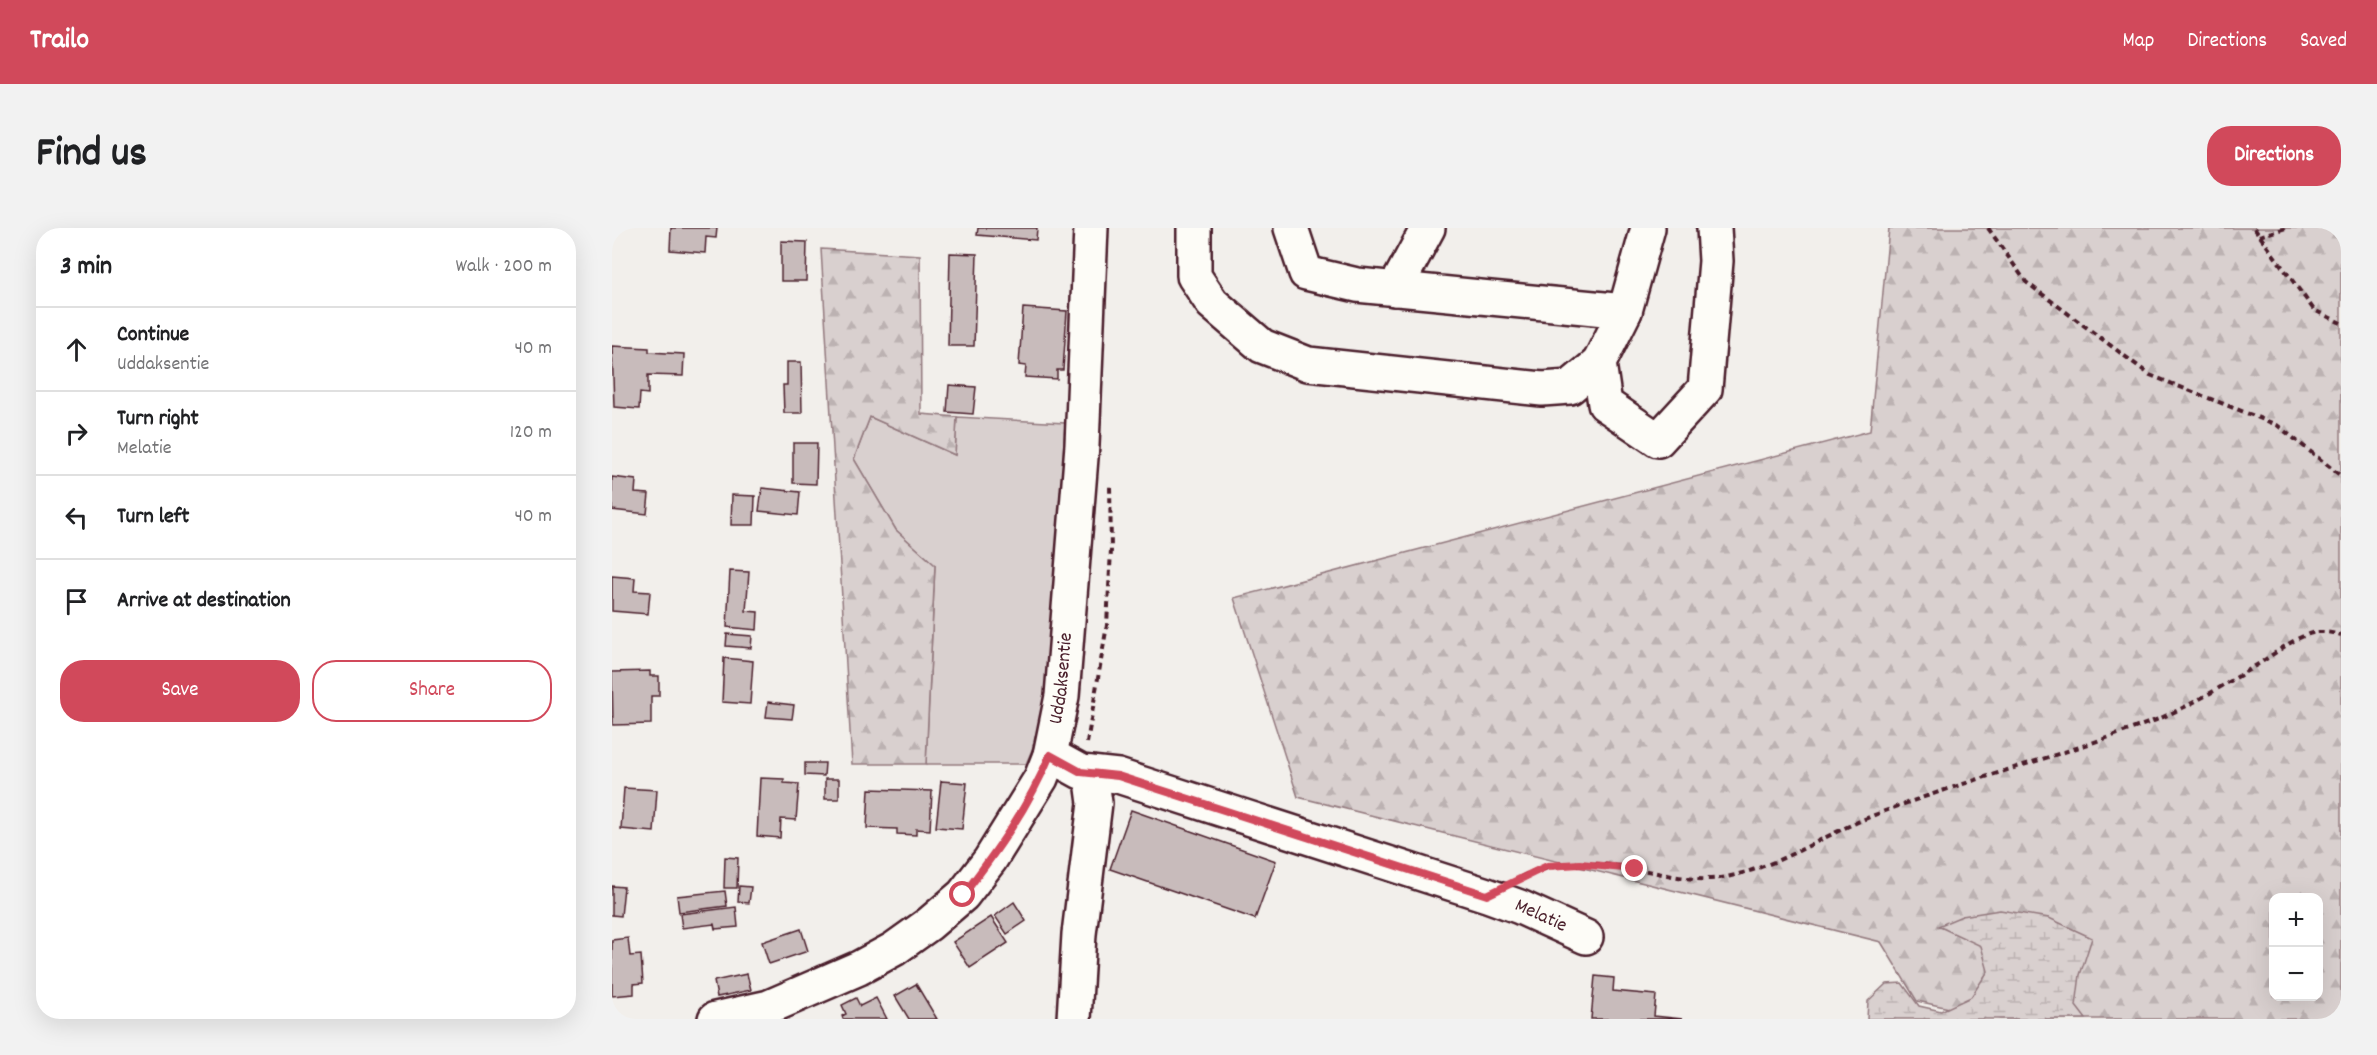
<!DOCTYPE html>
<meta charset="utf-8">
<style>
:root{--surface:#fff;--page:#f2f2f2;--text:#202124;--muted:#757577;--line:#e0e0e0;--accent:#d1495b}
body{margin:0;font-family:Dekko,sans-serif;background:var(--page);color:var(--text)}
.controls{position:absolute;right:18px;bottom:18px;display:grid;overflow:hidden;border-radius:12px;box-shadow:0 6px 24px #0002}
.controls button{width:54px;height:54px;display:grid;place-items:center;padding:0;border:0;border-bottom:2px solid var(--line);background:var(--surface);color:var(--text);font:30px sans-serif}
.stop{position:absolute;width:18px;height:18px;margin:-14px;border:4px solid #d1495b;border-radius:50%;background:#fff}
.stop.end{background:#d1495b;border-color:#fff;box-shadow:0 2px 6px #0008}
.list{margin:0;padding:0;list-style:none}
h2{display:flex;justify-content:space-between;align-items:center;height:78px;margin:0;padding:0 24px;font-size:26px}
h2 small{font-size:20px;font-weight:400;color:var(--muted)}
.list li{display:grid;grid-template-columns:39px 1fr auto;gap:18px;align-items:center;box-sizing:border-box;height:84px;padding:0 24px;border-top:2px solid var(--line)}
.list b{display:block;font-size:22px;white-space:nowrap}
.list p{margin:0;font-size:20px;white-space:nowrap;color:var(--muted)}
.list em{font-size:20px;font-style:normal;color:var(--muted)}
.actions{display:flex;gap:12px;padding:18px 24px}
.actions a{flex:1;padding:14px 0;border:2px solid var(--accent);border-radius:24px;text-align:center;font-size:21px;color:var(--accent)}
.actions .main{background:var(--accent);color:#fff}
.icon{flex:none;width:33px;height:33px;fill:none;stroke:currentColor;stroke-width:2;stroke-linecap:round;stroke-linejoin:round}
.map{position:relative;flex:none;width:1729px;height:791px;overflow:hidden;border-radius:24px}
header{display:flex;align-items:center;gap:36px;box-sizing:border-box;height:84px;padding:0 30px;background:var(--accent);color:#fff}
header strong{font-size:28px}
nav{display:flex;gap:33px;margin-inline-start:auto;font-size:21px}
.intro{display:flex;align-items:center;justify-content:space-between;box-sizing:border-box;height:144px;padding:0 36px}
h1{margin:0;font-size:42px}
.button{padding:15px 27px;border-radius:24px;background:var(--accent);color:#fff;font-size:21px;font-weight:700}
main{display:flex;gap:36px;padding:0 36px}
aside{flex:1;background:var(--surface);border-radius:24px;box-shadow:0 6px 24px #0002}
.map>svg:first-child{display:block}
.grass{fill:#d9d0cf;stroke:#92787d;stroke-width:1.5}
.forest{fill:url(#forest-firs);stroke:#92787d;stroke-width:1.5;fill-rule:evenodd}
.wetland{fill:url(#wetland-marsh);stroke:#92787d;stroke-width:1.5}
.building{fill:#c8bbbb;stroke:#4a1f2b;stroke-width:1.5}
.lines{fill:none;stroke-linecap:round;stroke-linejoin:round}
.minor-casing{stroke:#4a1f2b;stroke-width:38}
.path{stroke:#4a1f2b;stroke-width:4;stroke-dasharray:6 4.5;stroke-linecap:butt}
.minor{stroke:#fdfcf7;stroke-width:33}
.route{stroke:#d1495b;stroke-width:8}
.labels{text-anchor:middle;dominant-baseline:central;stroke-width:6;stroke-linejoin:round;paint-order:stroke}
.street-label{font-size:20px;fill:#4a1f2b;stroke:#fdfcf7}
</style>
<header>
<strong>Trailo</strong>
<nav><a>Map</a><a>Directions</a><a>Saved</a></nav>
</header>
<div class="intro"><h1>Find us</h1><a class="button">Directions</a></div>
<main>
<aside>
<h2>3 min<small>Walk · 200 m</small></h2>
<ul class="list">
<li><svg class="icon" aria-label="ahead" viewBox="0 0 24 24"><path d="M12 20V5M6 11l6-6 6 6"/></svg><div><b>Continue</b><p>Uddaksentie</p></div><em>40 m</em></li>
<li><svg class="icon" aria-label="right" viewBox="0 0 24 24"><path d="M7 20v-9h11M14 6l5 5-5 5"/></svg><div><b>Turn right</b><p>Melatie</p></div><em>120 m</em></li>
<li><svg class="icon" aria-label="left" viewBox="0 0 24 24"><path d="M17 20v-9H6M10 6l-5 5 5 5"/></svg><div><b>Turn left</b></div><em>40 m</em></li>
<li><svg class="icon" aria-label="arrive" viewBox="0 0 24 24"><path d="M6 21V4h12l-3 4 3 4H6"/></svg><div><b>Arrive at destination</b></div></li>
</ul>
<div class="actions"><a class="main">Save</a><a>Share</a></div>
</aside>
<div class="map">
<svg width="1729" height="791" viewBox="0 0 1729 791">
<defs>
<pattern id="forest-firs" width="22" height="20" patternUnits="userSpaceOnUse" patternTransform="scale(1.5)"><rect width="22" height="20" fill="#d9d0cf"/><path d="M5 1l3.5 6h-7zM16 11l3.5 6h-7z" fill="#bcb2b2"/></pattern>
<pattern id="wetland-marsh" width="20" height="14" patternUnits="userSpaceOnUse" patternTransform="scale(1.5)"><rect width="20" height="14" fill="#d9d0cf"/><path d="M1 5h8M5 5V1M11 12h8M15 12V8" fill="none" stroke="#bcb2b2"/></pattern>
</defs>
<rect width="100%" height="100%" fill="#f2efeb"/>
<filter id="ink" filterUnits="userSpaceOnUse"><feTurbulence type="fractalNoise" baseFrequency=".0167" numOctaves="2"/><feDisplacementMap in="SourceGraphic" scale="12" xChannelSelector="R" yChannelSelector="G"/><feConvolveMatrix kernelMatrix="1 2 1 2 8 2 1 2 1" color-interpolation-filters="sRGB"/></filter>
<g filter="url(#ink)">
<path class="grass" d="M258,189L343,227L345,189L453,195C449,268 446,342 439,415C435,456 432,498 414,536H314L323,337L284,302L242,231Z"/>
<g class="forest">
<path d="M1277,0H1729V791H1388L1305,773L1269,714L686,569L622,370L1258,203ZM1662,670H1706V768H1662Z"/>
<path d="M209,21L308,27L309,186L345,189L343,227L258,189L242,231L284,302L323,337L314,536H240Z"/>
</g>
<path class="wetland" d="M1388,682L1437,690L1480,710L1468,747L1464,778L1474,791H1255L1256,773L1274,756L1290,755L1307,778L1329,783L1359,769L1376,743L1369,718L1326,698L1350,688Z"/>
<g class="building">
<path d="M59,0H105L104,10L94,9L93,25L58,22Z"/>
<path d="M366,0H425L424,12L365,7Z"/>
<path d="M169,13L195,14L194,53H169Z"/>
<path d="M338,25L365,26L362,118H336Z"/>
<path d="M411,80L455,83L451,142H445V151L413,149L414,138L407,137Z"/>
<path d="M0,118L37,120V124L72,126L71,148L36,147V166L28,165L27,181L2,179Z"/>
<path d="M175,134H189L190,185H172L171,157H175Z"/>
<path d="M337,157L364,159L361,186L335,184Z"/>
<path d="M181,215H205L204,256L181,255Z"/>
<path d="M0,249L24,252L23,265L37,266L35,286L0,282Z"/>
<path d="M150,260L188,264L186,287L147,283Z"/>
<path d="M120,267L143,268L142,297H119Z"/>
<path d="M118,343L137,344L134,383L146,384L145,402L115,399Z"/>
<path d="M0,348L23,350L22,363L38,364L36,386L0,383Z"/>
<path d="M115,406L140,408L139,420L114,418Z"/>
<path d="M112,430L141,433L138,476L110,474Z"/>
<path d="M38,443V448H47V468H39V496L1,497L0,444Z"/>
<path d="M156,474L182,477L180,491L154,489Z"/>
<path d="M193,535H213L212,548L193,547Z"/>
<path d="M148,550L172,551V555L187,556L184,592L169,591L168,610L145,608Z"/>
<rect x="213" y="551" width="14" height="20"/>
<path d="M329,553L355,555L350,601L324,599Z"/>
<path d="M12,560L45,562L42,604L9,601Z"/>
<path d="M257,561L320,563L318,602L304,601V607L285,606V601L255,600Z"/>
<path d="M519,582L664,633L643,691L498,641Z"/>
<path d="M113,629L126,630L125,660H112Z"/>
<path d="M0,658L12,659L9,688L0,687Z"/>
<path d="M127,658L139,659L137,675L126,674Z"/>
<path d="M113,663L115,678L67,684L65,668Z"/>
<path d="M402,674L414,693L395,706L383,688Z"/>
<path d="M124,679L126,699L103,701L102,696L70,700L68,686Z"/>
<path d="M379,689L396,715L358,740L341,714Z"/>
<path d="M189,701L196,723L157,736L150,714Z"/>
<path d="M16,710L18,728L29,727L31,755L22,756V766L0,768V712Z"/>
<path d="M135,746L139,762L105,769L102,753Z"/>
<path d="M983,748L1002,750L1001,763L1044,767L1042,788L1071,791H979Z"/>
<path d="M304,756L325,791H297L283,768Z"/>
<path d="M244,770L248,778L264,770L275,791H231L230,788L234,786L230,777Z"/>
</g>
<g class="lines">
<defs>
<g id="minor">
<path d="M582,0V48L600,75L650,118L696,136L930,161L958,159L987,135"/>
<path d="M679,0L694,45L745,57L1013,83L1036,0"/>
<path d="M783,61L816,0"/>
<path d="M1013,83L987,135L993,176L1046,212L1093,161L1104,33L1102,0"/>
<path id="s1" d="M438,527L469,544L506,548L875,667L908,679L974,709"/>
<path id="s2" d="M103,791L157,779L247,740L282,721L317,696L351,667L378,632L429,550L438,527L450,468L470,217L479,0"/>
<path d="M462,791L467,706L483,575L479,545"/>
</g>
</defs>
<use href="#minor" class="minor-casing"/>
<g class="path">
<path d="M1376,0L1414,54L1538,147L1665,197L1729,248"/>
<path d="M1642,0L1702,82L1729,95"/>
<path d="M1647,8L1674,0"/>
<path d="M475,515L495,397L499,322L498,257"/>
<path d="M910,649C944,631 988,635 1025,641C1058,647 1085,656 1119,648C1172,636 1215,605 1265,586C1354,552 1446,529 1536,495C1574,481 1609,459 1643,438C1660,428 1676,414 1694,407C1705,402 1718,404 1729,407"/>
</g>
<use href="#minor" class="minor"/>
</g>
</g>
<g class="lines" filter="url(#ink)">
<path class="route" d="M351,667C385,623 417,578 438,527L469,544L506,548L875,667L935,638L968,636L1023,641"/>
</g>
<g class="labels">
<g class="street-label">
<text stroke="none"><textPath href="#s2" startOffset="524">Uddaksentie</textPath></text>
<text stroke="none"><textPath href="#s1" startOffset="518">Melatie</textPath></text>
</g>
</g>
</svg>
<div class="controls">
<button>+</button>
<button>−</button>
</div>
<div class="stop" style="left:351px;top:667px"></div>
<div class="stop end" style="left:1023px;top:641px"></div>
</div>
</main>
